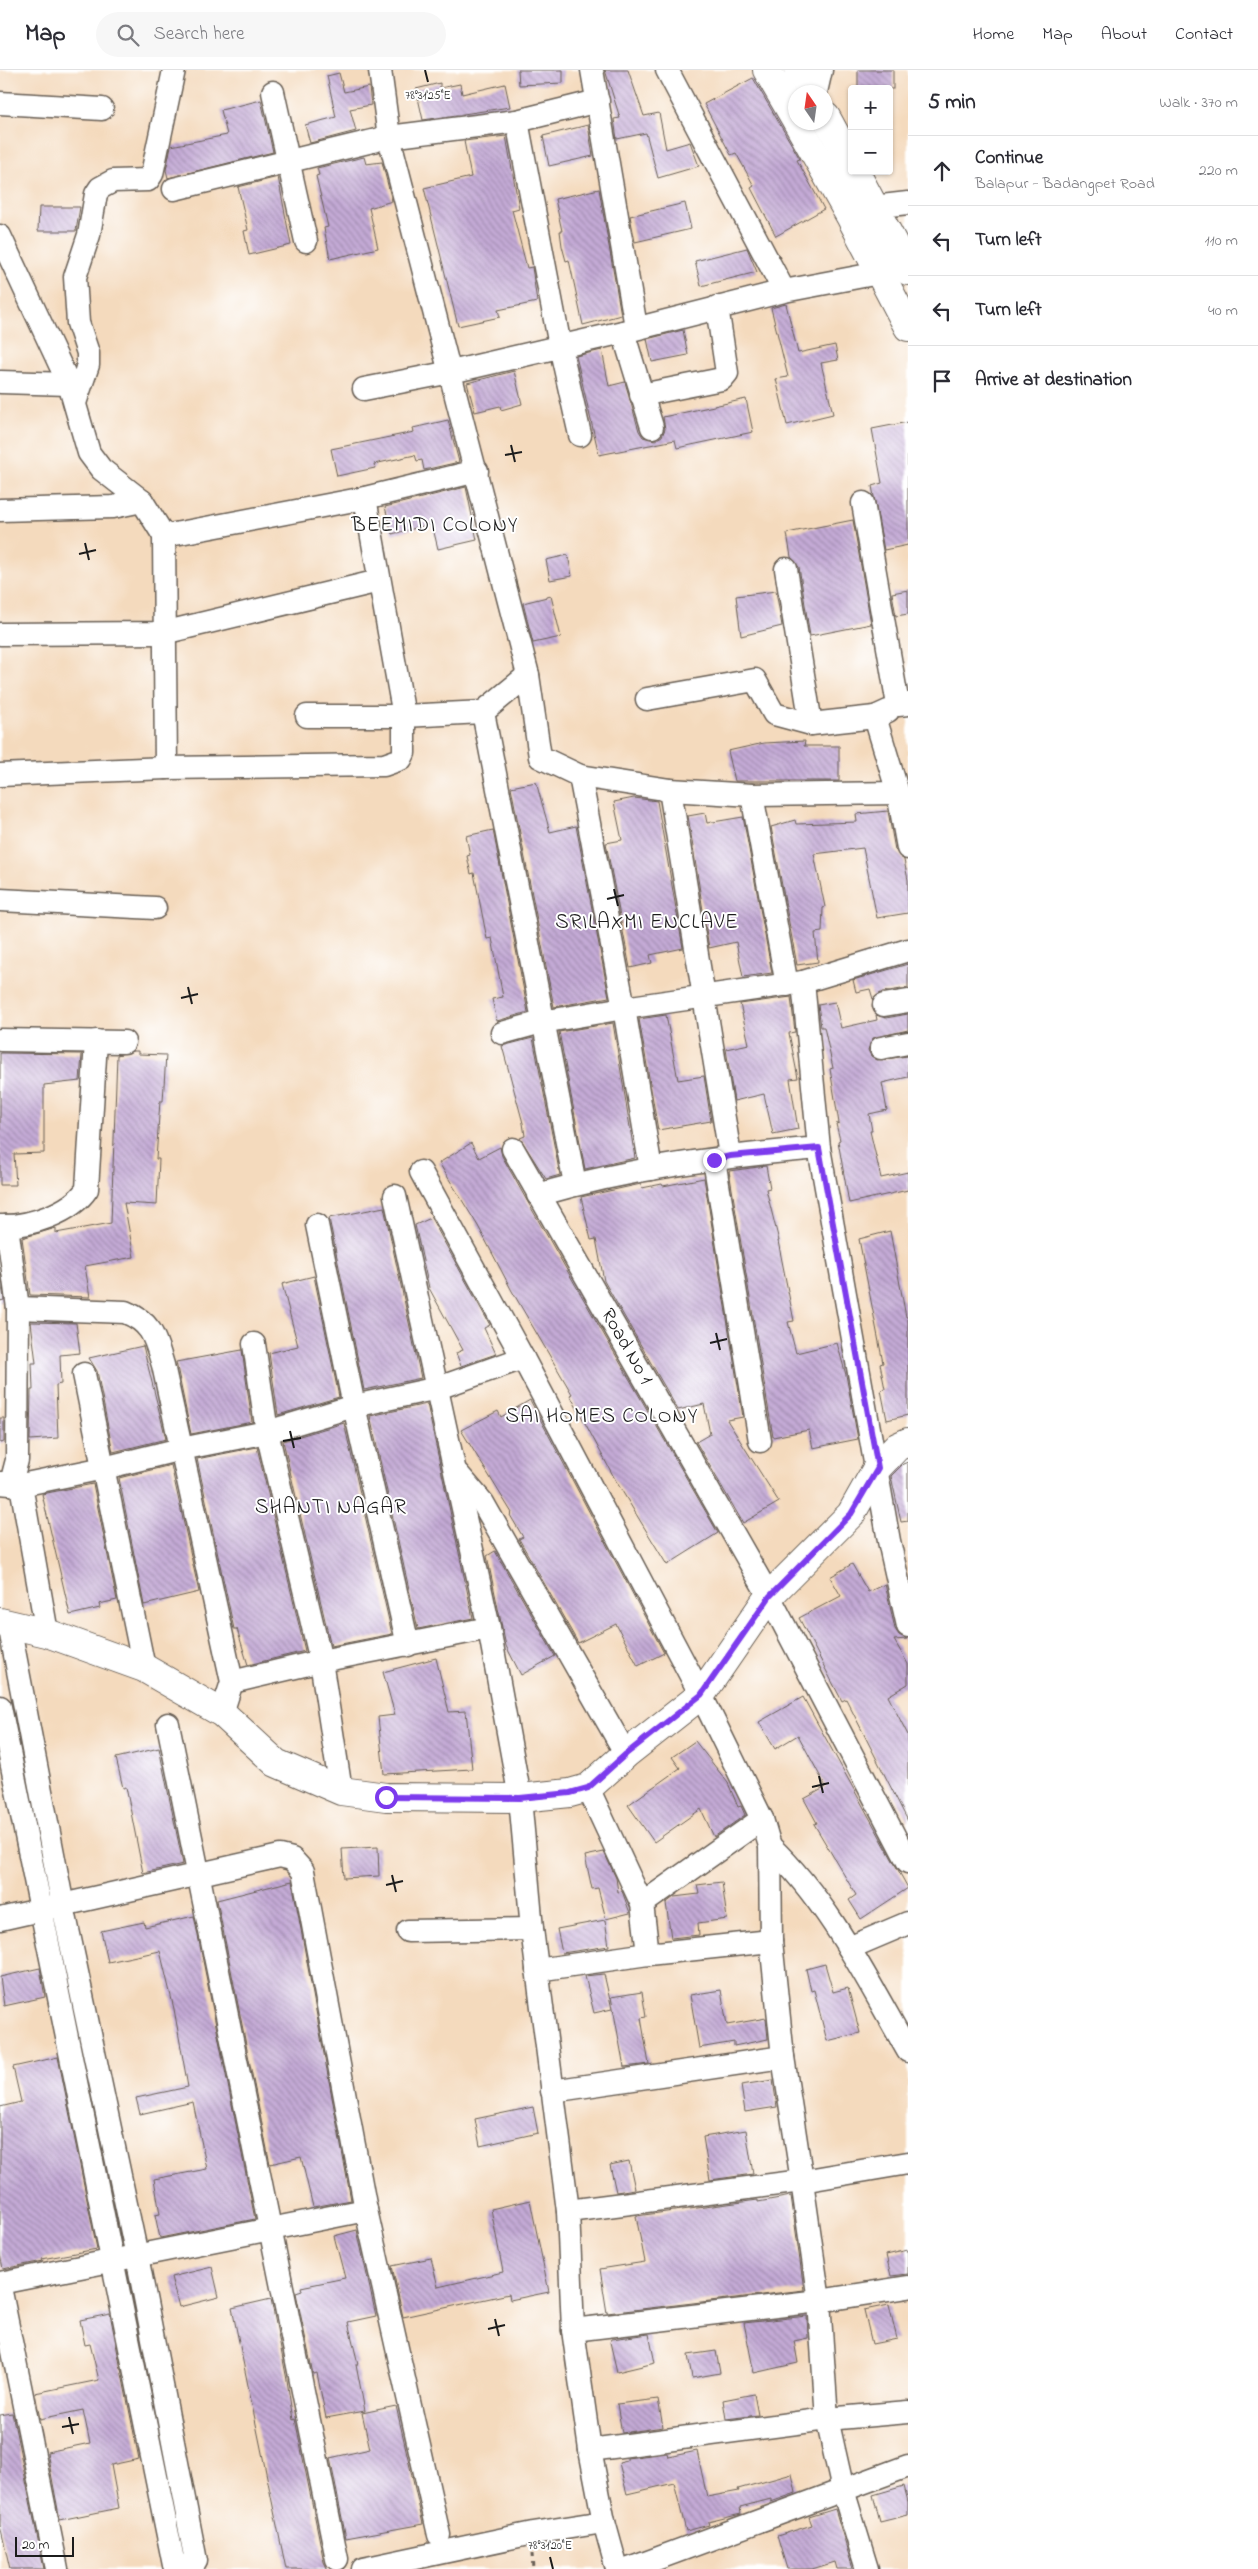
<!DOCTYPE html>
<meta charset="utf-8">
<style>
:root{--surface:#fff;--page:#f7f7f7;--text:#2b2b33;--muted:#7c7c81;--line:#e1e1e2}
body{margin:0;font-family:"Indie Flower",sans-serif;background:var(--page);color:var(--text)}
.controls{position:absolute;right:15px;top:15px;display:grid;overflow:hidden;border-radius:5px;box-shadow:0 1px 4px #0004}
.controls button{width:45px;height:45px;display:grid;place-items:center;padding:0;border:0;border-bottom:1px solid var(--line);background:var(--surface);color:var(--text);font:25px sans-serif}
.compass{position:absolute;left:788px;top:15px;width:45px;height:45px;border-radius:50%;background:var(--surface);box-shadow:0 1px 4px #0004;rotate:347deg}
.scale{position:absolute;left:15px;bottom:12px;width:59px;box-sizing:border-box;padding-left:5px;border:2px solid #1c1c1c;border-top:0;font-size:14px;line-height:18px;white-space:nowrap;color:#1c1c1c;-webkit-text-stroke:4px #fff;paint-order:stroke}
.stop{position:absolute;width:15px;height:15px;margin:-11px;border:4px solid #7c3aed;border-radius:50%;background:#fff}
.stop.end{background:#7c3aed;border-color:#fff;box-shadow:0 1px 5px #0008}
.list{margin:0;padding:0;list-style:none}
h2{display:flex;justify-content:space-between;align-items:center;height:65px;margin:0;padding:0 20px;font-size:21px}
h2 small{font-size:16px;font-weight:400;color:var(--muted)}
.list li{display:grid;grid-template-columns:32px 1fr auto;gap:15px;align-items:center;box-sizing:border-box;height:70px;padding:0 20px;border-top:1px solid var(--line)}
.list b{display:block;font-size:19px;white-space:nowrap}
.list p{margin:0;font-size:16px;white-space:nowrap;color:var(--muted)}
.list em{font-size:16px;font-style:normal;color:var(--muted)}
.icon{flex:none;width:28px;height:28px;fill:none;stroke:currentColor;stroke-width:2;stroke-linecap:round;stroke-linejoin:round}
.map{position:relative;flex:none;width:908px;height:2499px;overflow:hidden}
header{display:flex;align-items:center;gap:30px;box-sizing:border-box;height:70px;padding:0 25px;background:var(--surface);border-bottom:1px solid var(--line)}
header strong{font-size:24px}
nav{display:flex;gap:28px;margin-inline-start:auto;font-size:18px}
.search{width:350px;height:45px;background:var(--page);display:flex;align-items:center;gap:12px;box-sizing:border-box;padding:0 18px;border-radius:28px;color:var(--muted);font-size:19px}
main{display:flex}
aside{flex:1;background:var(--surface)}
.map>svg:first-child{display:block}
.building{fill:url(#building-back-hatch)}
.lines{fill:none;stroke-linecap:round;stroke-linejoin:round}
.minor-casing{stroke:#685e54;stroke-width:25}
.tertiary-casing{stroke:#685e54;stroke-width:30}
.secondary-casing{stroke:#685e54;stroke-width:30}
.path{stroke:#685e54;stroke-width:3;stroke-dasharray:4 4;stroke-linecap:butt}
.minor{stroke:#fff;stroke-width:22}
.tertiary{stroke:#fff;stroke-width:28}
.secondary{stroke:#fff;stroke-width:28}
.route{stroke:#7c3aed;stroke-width:6}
.ticks{fill:none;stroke:#1c1c1c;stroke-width:2}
.labels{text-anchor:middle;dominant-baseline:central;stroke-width:4;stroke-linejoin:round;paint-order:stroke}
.street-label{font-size:20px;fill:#1c1c1c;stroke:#fff}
.neighbourhood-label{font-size:21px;letter-spacing:1px;fill:#1c1c1c;stroke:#fff}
.ticks-label{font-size:12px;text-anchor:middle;fill:#1c1c1c;stroke:#fff;stroke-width:4;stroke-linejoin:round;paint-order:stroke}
</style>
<header>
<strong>Map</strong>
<div class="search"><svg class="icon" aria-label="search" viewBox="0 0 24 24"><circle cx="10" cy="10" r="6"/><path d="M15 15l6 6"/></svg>Search here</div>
<nav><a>Home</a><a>Map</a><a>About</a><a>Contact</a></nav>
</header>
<main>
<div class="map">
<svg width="908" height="2499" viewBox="0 0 908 2499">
<defs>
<pattern id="building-back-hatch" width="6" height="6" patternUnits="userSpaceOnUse" patternTransform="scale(1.25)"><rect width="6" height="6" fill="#c4aad6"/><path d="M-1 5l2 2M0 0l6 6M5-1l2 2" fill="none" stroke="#9e8aad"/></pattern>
</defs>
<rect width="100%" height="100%" fill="#fff"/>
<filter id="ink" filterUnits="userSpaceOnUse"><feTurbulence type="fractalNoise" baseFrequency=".02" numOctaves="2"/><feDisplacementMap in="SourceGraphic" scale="10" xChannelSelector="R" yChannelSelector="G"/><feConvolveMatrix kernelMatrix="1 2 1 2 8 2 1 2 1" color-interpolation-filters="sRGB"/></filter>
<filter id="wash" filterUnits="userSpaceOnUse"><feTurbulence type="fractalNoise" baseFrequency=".0096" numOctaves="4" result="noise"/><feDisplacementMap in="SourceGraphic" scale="20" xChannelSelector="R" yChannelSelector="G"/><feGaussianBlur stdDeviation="1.12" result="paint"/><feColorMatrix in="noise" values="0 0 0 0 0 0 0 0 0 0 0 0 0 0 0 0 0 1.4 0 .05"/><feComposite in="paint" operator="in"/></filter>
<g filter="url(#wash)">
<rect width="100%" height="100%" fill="#f4dabd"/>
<g id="blocks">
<g class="building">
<path d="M518,0H563V13L519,15Z"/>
<path d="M605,0H628L644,46L659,43L666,79L690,72L699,96L658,108L646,63L617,69L614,49L620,48Z"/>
<rect x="858" y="0" width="35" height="19"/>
<path d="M339,3L344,22L369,17L371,35L350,39L356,61L310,73L305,55L336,47L327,6Z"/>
<path d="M753,8L800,89L797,90L824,139L776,166L751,118L754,116L736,83L731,85L704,34Z"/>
<path d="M440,13V18L460,14L462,24L505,14L510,37L423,50L416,19Z"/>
<path d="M261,30L273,82L168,108L166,100L171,76L227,65L221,40Z"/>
<path d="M588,55L593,86L549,96L543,66Z"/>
<path d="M506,66L519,138L512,140L527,198L532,197L537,232L498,240L500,247L458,256L424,118L471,107L464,71Z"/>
<path d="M364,87L366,94L382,92L392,131L369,138L378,178L330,189L324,158L328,157L316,106L319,105L317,98Z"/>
<path d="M278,107L291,175L249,185L244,161L248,160L238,117Z"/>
<path d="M599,119L621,245L583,255L569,190L566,191L562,176L560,161H562L555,129Z"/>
<path d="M685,133L691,159L635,172L630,146Z"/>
<path d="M39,137H80L76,161H38Z"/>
<path d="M747,178L757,202L701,216L695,191Z"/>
<path d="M786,234L798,283L835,275L838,290L821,293L833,344L787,355L776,309L788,307L771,238Z"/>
<path d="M683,260L688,285L652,292L647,269Z"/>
<path d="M602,280L609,316L625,312L639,361L643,367L655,370L662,366L665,359L663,347L746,329L753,362L677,378L675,370L599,385L576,286Z"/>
<path d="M514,301L522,334L501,340L500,336L475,342L467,313Z"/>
<path d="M448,350L459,392L424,400L422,390L417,391L415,385L374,394L375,398L337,406L331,379L414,362L413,358Z"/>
<path d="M908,352V475L884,480L872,416L882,413L872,359Z"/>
<path d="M466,417L477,470L438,479L432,454L392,464L385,437Z"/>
<path d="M853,450L871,554L810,566L799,497L791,487L787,463Z"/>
<path d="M568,485L572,506L550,510L546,490Z"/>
<path d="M908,520V544L896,546L892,523Z"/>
<path d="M776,521L782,556L741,566L736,526Z"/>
<path d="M551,526L561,567L533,573L523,533Z"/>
<path d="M805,671L804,676H839V711H735L728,681L764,673Z"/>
<path d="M536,712L550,762L576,756L609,927L554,937L511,717Z"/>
<path d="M634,728L657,731L683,878L650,885L652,893L630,898L606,773L622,770L614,732Z"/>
<path d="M888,741L895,780L904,790L908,810V843L877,848L863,778L814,784L825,837L823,838L822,862L815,863L818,892L797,895L771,757L795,750L796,754L857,752L856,744Z"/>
<path d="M705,743L707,753L743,747L772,903L743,907L736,872L709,878L688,746Z"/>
<path d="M493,760L528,942L497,951L492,929L503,927L492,868L487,869L474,803L471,804L467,786L470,785L466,766Z"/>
<path d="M908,894V918L882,922L873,929L870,919L856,922L853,910Z"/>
<path d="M791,927L795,962L789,963L798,1008L790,1009L798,1059L773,1064L764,1024L734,1031L726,979L749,974L740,934Z"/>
<path d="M835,932L841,958L877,950L876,945L886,948L908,944V960L873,968L868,980L871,986L877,990L908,986V1007L882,1013L887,1040L869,1044L872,1061H870L881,1108L908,1102V1120L849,1133L838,1071L840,1070L836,1054L839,1053L830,999L833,998L824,957H821L818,935Z"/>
<path d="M666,945L678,1010L704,1006L711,1051L658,1060L639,949Z"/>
<path d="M613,953L635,1088L585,1099L559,962Z"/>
<path d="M533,968L560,1105L546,1109L520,1068L525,1066L523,1053L502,976Z"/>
<path d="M133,981H138V984L166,985L163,1031H160L156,1089H159L157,1135L124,1133L134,1187L85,1196L90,1227L30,1225L22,1168L56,1158V1163L111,1153L117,985Z"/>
<path d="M0,983L82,984L80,1011L44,1015V1083L14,1084L16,1115H0Z"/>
<path d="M471,1073L479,1088L500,1077L502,1086L526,1129L718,1463L667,1495L616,1411L570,1325L572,1324L512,1221L478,1156L439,1093Z"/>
<path d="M766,1096L770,1118L766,1119L779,1171H778L794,1251L788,1252L796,1283L837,1273L846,1305L858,1369L813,1378L809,1360L773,1367L729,1101Z"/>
<path d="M704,1108L743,1347L727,1350L779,1432L743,1453L696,1372L710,1364L704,1334L678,1340L604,1211L596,1169L591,1170L581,1127L641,1114L642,1118L662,1114L663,1116Z"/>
<path d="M384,1137L421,1308L364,1320L329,1148Z"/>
<path d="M431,1148L490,1255L484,1258L496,1284L461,1296L456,1283L463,1280L429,1218L415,1155Z"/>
<path d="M890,1161L906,1247H908V1345L887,1350L881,1320L885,1319L880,1294L883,1293L859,1169Z"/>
<path d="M0,1203L4,1230L0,1231Z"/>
<path d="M314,1206L339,1327L278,1345L269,1283L298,1276L282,1214Z"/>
<path d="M31,1252L76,1253L80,1283L60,1285L61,1314L56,1315L58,1368L30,1370L31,1320H33L32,1293H36Z"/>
<path d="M143,1276L166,1369L113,1382L97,1301L89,1288Z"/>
<path d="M242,1280L252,1352L191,1364L176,1292Z"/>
<path d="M530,1330L664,1583L638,1596L616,1554L578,1573L519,1469L523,1467L510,1445L512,1443L461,1360L498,1341L501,1347Z"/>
<path d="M427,1334L473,1548L418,1559L370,1346Z"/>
<path d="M0,1348H4V1372L0,1373Z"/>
<path d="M344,1353L392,1564L331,1576L283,1371Z"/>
<path d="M257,1377L305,1581L248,1595L237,1559H234L197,1389Z"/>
<path d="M908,1392V1451L901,1452L891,1406L903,1394Z"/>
<path d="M171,1395L199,1522L144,1535L119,1408Z"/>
<path d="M93,1414L117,1530L99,1534L100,1538L70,1545L42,1424Z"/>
<path d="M495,1481L555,1586L521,1605L506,1576L487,1486Z"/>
<path d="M852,1494L868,1522L885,1514L895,1559L899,1565L907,1569L894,1570L908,1594V1614L888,1626L908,1665V1751L846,1629L842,1631L799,1548L841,1526L830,1507Z"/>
<path d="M436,1588L449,1642L466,1641L472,1699L384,1704L378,1647L395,1645L383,1602Z"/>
<path d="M803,1627L908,1818L861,1849L849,1830L856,1825L814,1754L817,1753L804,1729L826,1717L798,1665L775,1679L759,1652Z"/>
<path d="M695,1671L728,1713L738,1737L741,1736L745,1745L714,1767L701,1739L654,1772L628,1735L680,1698L672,1687Z"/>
<path d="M159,1678L183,1794L143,1803L126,1717L123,1718L116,1688Z"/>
<path d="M378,1777L379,1806L344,1808L342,1779Z"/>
<path d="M604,1782L616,1808L618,1822L622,1821L630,1843L606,1849L598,1818L592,1819L585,1786Z"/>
<path d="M292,1811L351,2130L313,2137L301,2087L270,2094L217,1830Z"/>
<path d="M722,1812L727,1849L698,1853L699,1865L671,1868L666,1833L674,1827L699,1824L697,1815Z"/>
<path d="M194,1846L255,2149L160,2168L155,2145L160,2144L154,2109L207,2099L193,2032L140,2044L136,2028L188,2017L174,1939L160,1881L108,1892L101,1861L144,1852L145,1857Z"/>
<path d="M605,1850L609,1876L562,1883L557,1859Z"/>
<path d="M825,1894L833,1922L848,1918L860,1963L827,1971L814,1920L811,1921L806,1899Z"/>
<path d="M40,1898L45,1927L4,1936L0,1907Z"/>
<path d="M604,1904L612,1939L594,1943L585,1906Z"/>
<path d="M721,1920L727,1955L766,1948L768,1969L734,1976V1972L699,1978L690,1925Z"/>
<path d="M642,1922L646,1947L641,1948L649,1994L624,1997L611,1927Z"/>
<path d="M58,1987L97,2179L42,2189L43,2191L3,2199L0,2184V2037L21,2032L13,1997Z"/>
<path d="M773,2010L777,2037L745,2042L741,2015Z"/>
<path d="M533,2037L538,2063L480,2076L475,2049Z"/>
<path d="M746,2060L753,2104L710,2110L703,2067Z"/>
<path d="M629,2091L635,2119L616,2122L610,2095Z"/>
<path d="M791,2126L804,2220L607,2243L600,2199L645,2192L636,2146L758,2130V2132Z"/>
<path d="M530,2130L549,2222L510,2230L509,2224L403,2247L392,2196L431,2188L438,2217L503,2202L491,2139Z"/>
<path d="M357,2160L376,2246L348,2252L358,2294H356L365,2341L326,2348L317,2303L313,2304L296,2223L302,2221L301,2217L345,2208L334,2166Z"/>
<path d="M908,2180V2204L891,2206L886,2185Z"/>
<path d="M212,2197L219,2227L179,2237L171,2207Z"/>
<path d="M271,2229L287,2310L293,2350L295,2349L324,2492L327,2498L323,2499H286L232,2238Z"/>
<path d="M889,2235L897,2269L872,2274L864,2240Z"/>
<path d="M110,2244L139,2389L111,2395L119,2438L60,2450L47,2382L90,2373L83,2340L40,2349L35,2323L99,2310L90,2274L85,2275L80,2250Z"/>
<path d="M807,2246L808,2268L794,2271L798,2293L754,2303L744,2253Z"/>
<path d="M649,2264L655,2293L617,2302L610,2272L612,2269Z"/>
<path d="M716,2281L720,2303L692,2308L688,2285Z"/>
<path d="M754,2324L758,2345L726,2349L723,2330Z"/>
<path d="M658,2329L663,2357L622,2363L617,2334Z"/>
<path d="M396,2336L423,2454L346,2468L330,2388L370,2379L362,2343Z"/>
<path d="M12,2343L44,2499H10L0,2455V2345Z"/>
<path d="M697,2381L707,2427L739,2421L738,2419L792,2404L796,2423L771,2432V2429L740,2437L741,2444L708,2452L709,2455L686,2461L674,2413L627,2424L619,2393L627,2391V2388L667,2383L668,2387Z"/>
<path d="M904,2416L908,2432V2445L880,2452L873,2425Z"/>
<path d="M835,2439L853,2499H837L835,2492L812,2499H787L777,2466L812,2455L809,2447Z"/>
</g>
</g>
</g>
<g filter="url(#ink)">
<use href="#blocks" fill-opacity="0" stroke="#685e54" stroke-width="1"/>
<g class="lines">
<defs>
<g id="minor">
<path d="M380,0L389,67L528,605L540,687L580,706L624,938L651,1099"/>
<path d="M592,0L636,257"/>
<path d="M667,0L784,221"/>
<path d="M273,22L306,171"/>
<path d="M816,22L821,0"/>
<path d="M0,33L102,39"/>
<path d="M517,51L560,276L580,365"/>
<path d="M174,119L389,67L517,51L598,31"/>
<path d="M861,143L873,137L908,133"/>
<path d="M0,166L69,314L89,383L101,399L142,431L164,466L166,698"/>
<path d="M623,262L652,357"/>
<path d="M0,312L69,314"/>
<path d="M364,319L451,302L623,262L784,221L879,203"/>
<path d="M641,325L722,309L727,303L717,237"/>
<path d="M75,333L88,295V283L78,253L75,207L89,165L96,124L100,118L113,111L148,110L152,104L174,0"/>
<path d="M863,433L898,635L908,634"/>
<path d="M0,440L113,437L142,431"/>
<path d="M164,466L365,428L477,401"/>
<path d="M786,499L811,654L875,647"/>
<path d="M0,564L163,563L379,511"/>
<path d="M647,629L755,610L774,644L811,654"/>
<path d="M888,641L875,647L898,723L908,778"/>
<path d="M483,642L575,1114"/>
<path d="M307,646H404L483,642L528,605"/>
<path d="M0,705L166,698L384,695L401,689L404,683V646L365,428"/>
<path d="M580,706L670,720L752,725L898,723"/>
<path d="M670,720L730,1085"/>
<path d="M752,725L787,915"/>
<path d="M0,830L155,838"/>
<path d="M884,935L908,931"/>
<path d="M502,963L542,952L624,938L803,912L908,880"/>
<path d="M0,970L124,972"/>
<path d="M881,978L908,973"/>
<path d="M819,1078L889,1471L908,1556"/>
<path d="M513,1079L769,1526L908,1792"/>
<path d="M714,1090L760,1371"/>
<path d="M421,1102L523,1288L701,1625L762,1749L770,1776L771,1871L783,1987"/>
<path d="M538,1125C630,1098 725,1086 819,1078L803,912"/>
<path d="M395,1126L489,1558L520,1728L532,1859L568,2141L573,2260L590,2380L604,2452L617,2499"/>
<path d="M317,1155L354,1336L408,1575"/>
<path d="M0,1156C29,1157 71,1143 87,1119L96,971"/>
<path d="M7,1156L18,1238L17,1390L11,1413"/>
<path d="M18,1238L125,1242C153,1253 155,1269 163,1295L232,1612L222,1643"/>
<path d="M254,1274L267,1362L321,1591L341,1721"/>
<path d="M84,1304L144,1598"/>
<path d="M458,1404L483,1433L626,1684"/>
<path d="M0,1413L21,1415L104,1398L181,1379L267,1362L354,1336L438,1318L523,1288"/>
<path d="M21,1415L47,1563"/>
<path d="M232,1612L321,1591L489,1558"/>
<path d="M0,1637L174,2495L176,2497L194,2494L196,2491L137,2186L63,1836L9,1554"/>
<path d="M168,1654L337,2489"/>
<path d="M588,1718L642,1834L648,1884"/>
<path d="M770,1776C830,1833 867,1910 908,1981"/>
<path d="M642,1834L762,1749"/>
<path d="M0,1849L280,1786L292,1789L303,1801L366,2140L439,2465"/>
<path d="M408,1861L532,1859"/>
<path d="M849,1878L908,1853"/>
<path d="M537,1900L648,1884L771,1871"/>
<path d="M552,2021L783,1987L802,2111L568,2141"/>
<path d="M0,2213L366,2140"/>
<path d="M0,2217L57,2499"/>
<path d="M573,2260L819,2231L908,2217"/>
<path d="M590,2380L827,2349L908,2342"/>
<path d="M363,2499L533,2463L604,2452"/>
<path d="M629,2499L908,2396"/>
<path d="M867,2499L843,2420L827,2349L819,2231L802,2111L908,2093"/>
</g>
<path id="tertiary" d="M0,1552L47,1563L144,1598L222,1643L276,1693L341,1721L386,1727L520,1728L570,1723L588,1718L626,1684L701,1625L769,1526L851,1444L877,1398L897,1377L908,1372"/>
<g id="secondary">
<path d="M767,0L796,50"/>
<path d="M798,0L812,22"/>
<path d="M826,47L852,95"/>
<path d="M797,52L851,148L908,257"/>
<path d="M855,101L908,201"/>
</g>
</defs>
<use href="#minor" class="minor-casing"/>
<use href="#tertiary" class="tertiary-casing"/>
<use href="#secondary" class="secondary-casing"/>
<path class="path" d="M532,2484L533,2499"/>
<use href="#minor" class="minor"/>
<use href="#tertiary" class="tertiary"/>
<use href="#secondary" class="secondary"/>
</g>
</g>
<g class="lines" filter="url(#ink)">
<path class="route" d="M386,1727L520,1728L570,1723L588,1718L626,1684L701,1625L770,1526L851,1444L878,1398L819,1078L730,1086L714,1090"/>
</g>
<path class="ticks" d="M425,0L428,12M511,375L515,392M505,385L522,382M85,473L89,490M79,484L96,480M614,819L618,836M607,829L624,825M188,917L192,934M181,928L198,924M716,1263L720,1280M710,1273L727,1269M290,1361L294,1378M283,1371L301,1368M819,1706L823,1723M812,1717L829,1713M392,1805L396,1822M386,1815L403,1811M495,2249L499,2266M488,2259L505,2255M69,2347L73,2364M62,2357L79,2354M550,2487L553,2499"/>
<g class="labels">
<g class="street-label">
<text transform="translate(626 1277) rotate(60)">Road No 1</text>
</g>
<g class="neighbourhood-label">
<text x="435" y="456">BEEMIDI COLONY</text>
<text x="647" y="853">SRILAXMI ENCLAVE</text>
<text x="602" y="1347">SAI HOMES COLONY</text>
<text x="331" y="1438">SHANTI NAGAR</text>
</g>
</g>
<g class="ticks-label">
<text x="428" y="29">78°31'25"E</text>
<text x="550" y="2479">78°31'20"E</text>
</g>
</svg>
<div class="controls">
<button>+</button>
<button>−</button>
</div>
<svg class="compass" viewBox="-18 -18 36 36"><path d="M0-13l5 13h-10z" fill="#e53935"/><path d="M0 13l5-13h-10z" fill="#7c7c81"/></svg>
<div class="scale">20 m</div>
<div class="stop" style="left:386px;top:1727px"></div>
<div class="stop end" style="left:714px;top:1090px"></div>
</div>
<aside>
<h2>5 min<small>Walk · 370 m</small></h2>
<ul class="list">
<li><svg class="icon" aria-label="ahead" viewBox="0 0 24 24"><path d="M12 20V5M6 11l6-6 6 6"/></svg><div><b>Continue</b><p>Balapur - Badangpet Road</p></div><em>220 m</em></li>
<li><svg class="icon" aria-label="left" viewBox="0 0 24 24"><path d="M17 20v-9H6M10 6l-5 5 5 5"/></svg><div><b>Turn left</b></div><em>110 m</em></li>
<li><svg class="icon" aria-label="left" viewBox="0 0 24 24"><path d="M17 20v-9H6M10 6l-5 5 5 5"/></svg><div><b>Turn left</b></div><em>40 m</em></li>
<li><svg class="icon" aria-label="arrive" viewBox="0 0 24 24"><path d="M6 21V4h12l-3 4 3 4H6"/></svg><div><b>Arrive at destination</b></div></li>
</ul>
</aside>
</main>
